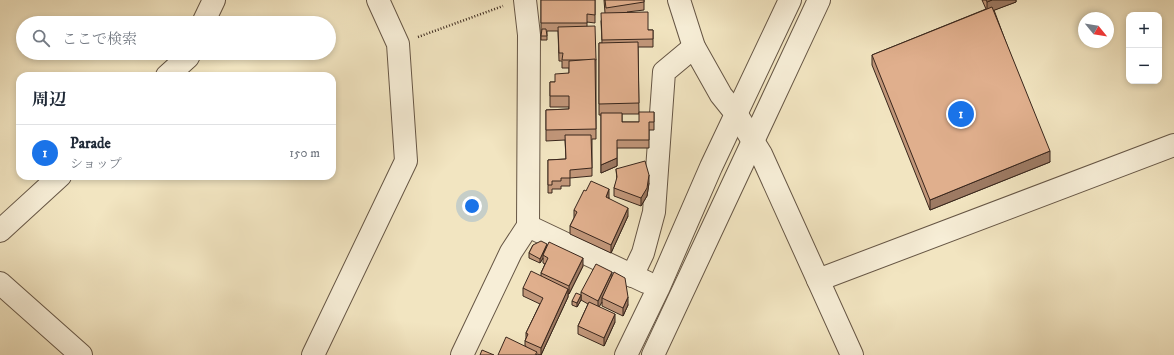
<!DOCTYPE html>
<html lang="ja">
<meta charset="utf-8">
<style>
:root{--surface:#fff;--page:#f6f6f7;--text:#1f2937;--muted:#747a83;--line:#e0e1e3;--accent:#1a73e8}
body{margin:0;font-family:"IM FELL DW Pica","Noto Serif JP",serif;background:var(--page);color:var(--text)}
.controls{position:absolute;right:12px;top:12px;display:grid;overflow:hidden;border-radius:8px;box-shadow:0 2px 6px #0003}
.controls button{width:36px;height:36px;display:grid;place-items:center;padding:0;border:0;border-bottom:1px solid var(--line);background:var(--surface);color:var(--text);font:20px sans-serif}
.compass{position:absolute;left:1078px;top:12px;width:36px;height:36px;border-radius:50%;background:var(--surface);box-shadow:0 2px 6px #0003;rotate:120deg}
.you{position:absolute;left:472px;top:206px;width:14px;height:14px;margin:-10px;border:3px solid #fff;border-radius:50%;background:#1a73e8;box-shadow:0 0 0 6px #1a73e833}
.badge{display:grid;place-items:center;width:26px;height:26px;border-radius:50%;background:var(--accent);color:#fff;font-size:13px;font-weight:700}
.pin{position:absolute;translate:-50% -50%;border:2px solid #fff;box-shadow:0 1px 4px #0006}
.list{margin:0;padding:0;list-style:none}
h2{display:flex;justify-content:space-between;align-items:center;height:52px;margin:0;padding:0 16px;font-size:17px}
h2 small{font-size:13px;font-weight:400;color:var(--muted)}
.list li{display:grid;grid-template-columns:26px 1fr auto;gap:12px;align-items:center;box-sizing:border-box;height:56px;padding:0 16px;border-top:1px solid var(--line)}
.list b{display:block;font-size:15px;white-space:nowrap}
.list p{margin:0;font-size:13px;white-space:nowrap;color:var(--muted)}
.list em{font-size:13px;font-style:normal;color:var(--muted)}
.icon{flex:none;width:22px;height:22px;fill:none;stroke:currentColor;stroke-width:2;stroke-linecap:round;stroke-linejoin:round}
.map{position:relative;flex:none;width:1174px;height:355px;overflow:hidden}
.search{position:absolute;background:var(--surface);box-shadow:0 2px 6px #0003;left:16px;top:16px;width:320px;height:44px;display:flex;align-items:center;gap:10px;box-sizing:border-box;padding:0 14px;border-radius:22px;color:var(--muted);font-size:15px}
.panel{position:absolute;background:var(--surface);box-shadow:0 2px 6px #0003;left:16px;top:72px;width:320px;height:108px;border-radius:12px}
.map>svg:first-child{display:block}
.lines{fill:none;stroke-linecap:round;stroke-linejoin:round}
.minor-casing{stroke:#665645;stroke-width:24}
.path{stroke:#38261c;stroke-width:2.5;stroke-dasharray:1 2;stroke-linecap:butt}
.minor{stroke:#f7eed7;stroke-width:22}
.wall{fill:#c19679;stroke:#38261c}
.shaded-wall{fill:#9d7a63;stroke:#38261c}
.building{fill:#e0af8d;stroke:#38261c}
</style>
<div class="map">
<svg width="1174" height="355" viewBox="0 0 1174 355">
<rect width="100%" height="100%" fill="#f2e5c1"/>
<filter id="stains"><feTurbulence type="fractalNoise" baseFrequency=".005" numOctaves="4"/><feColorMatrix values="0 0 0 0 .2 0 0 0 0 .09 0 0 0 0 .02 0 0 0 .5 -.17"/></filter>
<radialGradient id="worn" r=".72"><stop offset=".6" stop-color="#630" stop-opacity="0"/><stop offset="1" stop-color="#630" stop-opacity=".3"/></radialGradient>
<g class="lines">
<defs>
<g id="minor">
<path d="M679,0L694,47L721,95L737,115L761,154L852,355"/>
<path d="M203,23L214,0"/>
<path d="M167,76L188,57L190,53"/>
<path d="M528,226L646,282"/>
<path d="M0,231L60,176"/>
<path d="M632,276L643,253L654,212L664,72L694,47"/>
<path d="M818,280L1174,145"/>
<path d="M0,283L81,355"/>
<path d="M313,355L406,161L398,44L378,0"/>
<path d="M462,355L511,252L528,226L529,35L525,0"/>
<path d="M626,355L658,289L711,167L790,0"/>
<path d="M653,355L819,0"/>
</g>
</defs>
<use href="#minor" class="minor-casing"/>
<path class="path" d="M418,37L503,6"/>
<use href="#minor" class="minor"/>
</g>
<g class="wall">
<path d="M541,0H595V23L587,22V27L596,60V139H592V176L570,178V186H561V189H552V193H548V160L566,159L565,140L546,141V110L569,109V107H550V82H555L569,73V68H562V61H559L558,31H547V40H541Z"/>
<path d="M604,0H644V10L627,12L648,30H653V47H638L639,114H622V122H639L654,112V130H649V148H617V166L601,173V115H599V43H602L601,21L605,13Z"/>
<path d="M982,0H1016V2L994,10L1050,162L930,210L872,65V55L986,9Z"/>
<path d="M616,169L649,183L647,196L641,206L614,196V188L617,180Z"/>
<path d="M609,197V199L628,216L611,253L570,234V226L574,218V210Z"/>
<path d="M533,245L583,266L569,294H568V297L541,355L537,354V355L525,346V341L526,338V333L540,304L523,296V288L541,276V273L545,264L543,263V258L540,263L529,258V253Z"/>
<path d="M612,276L628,305L623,316L602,306V302L599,306L615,322L604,346L578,334V326L588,304L581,300V292Z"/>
<path d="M581,300L577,307L572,305V301Z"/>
</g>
<g class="shaded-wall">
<path d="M992,0H1016V2L987,13V2Z"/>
<path d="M1050,151V162L930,210V200Z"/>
<path d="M617,158V166L601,173V165Z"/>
<path d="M649,175V183L647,196L641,206V198Z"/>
<path d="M609,189V197L606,205V197Z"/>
<path d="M628,208V216L611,253V245Z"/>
<path d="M547,244L543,255V258L540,263V259Z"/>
<path d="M583,258V266L569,294V286Z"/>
<path d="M612,272V280L602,298V302L598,309V301Z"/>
<path d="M568,289V297L541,355V348Z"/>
<path d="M581,295V300L577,307V303Z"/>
<path d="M628,297V305L623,316V308Z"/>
<path d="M615,314V322L604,346V338Z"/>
</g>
<g class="building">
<path d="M541,0H595V15L587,14V23H541Z"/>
<path d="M605,0H644V2L606,8Z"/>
<path d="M986,0H992L987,2Z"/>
<path d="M992,7L1050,151L930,200L872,55Z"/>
<path d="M648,12V30H653V39L602,40L601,13Z"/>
<path d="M595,26L596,60H562L563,53H559L558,27Z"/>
<path d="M542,29H546L547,36H541Z"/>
<path d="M638,42L639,103L599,104V43Z"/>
<path d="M595,59L596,129L546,130V110L569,109V96H550V82H555V74L569,73V61Z"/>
<path d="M639,112H654V122H649V140H617V158L601,165V113H622V122H639Z"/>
<path d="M565,135H591L592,168L570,170V178H561V181H552V185H548V160L566,159Z"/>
<path d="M645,161L649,175L647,188L641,198L614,188L617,177L616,169Z"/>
<path d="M591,181L609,189L606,197L628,208L611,245L570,226L577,212L574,210L584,190L586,191Z"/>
<path d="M541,241L547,244L540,259L529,253L533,245Z"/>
<path d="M549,242L583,258L569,286L541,273L548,258L543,255Z"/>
<path d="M596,264L612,272L598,301L581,292Z"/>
<path d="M531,271L568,289L541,348L525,341L528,334L526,333L543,298L523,288Z"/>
<path d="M614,272L625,278L628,297L623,308L602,298Z"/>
<path d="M576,293L581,295L577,303L572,301Z"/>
<path d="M589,302L615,314L604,338L578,326Z"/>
<path d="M506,337L537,352L535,355H498Z"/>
<path d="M482,350L494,355H480Z"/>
</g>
<rect width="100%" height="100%" filter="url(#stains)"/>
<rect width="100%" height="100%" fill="url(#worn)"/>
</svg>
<div class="controls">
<button>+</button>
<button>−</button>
</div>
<svg class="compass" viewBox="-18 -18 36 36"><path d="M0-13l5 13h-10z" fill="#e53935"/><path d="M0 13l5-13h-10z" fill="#747a83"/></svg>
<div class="you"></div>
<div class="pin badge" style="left:961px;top:114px">1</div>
<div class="search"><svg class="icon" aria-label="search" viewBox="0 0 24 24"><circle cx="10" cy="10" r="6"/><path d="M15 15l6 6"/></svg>ここで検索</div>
<section class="panel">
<h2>周辺<small></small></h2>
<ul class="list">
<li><span class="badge">1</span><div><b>Parade</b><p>ショップ</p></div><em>150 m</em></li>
</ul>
</section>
</div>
